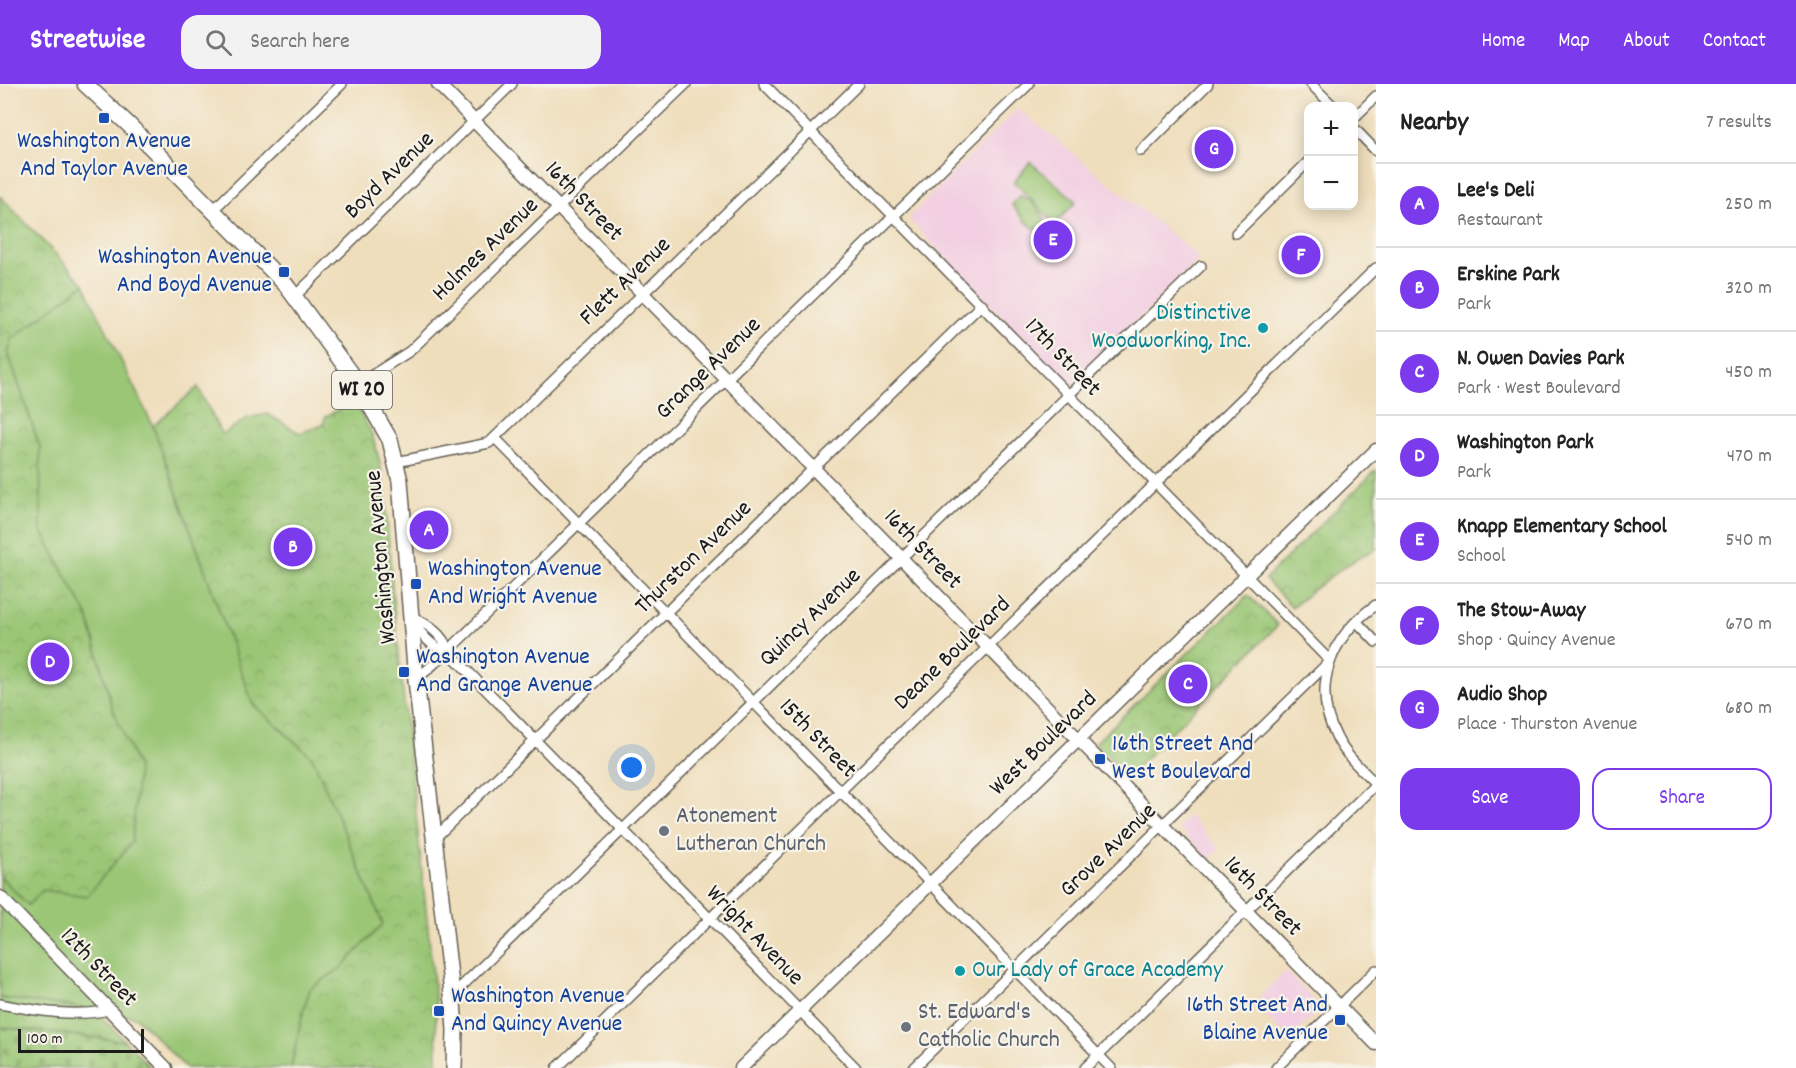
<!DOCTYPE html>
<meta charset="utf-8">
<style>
:root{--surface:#fff;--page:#f2f2f2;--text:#222;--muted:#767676;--line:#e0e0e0;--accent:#7c3aed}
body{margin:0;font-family:Dekko,sans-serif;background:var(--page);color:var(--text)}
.controls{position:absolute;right:18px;top:18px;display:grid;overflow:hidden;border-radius:12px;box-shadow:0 3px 15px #0003}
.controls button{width:54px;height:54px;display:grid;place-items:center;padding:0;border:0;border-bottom:2px solid var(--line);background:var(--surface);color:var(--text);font:30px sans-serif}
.scale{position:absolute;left:18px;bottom:15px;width:126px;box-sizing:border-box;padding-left:6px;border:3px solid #1c1c1c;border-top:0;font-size:16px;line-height:21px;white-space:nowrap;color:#1c1c1c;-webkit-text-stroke:4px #f7f3e8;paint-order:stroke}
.you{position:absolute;left:632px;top:684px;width:21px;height:21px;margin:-15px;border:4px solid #fff;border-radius:50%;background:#1a73e8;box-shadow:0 0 0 9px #1a73e833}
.badge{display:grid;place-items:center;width:39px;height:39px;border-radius:50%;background:var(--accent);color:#fff;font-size:20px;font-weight:700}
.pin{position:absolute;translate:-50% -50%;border:3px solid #fff;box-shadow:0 2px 6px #0006}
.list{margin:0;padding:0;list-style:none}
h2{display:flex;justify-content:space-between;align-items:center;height:78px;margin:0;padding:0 24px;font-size:26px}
h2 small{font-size:20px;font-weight:400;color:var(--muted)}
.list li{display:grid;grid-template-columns:39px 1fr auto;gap:18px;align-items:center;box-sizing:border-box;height:84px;padding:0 24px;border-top:2px solid var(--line)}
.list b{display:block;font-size:22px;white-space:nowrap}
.list p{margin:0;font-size:20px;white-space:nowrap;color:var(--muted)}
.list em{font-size:20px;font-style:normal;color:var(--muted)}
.actions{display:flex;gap:12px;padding:18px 24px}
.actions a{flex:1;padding:14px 0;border:2px solid var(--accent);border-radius:18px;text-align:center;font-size:21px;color:var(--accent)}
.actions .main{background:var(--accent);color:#fff}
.icon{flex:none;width:33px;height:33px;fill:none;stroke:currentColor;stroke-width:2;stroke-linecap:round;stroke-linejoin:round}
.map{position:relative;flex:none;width:1376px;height:984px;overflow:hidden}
header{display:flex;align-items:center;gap:36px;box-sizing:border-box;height:84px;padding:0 30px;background:var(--accent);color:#fff}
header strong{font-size:28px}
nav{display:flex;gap:33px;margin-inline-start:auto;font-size:21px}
.search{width:420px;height:54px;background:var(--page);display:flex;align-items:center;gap:15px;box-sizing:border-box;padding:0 21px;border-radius:18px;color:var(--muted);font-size:22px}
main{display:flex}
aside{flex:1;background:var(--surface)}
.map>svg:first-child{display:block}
.built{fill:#f2cfe2}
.green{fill:#9ac674;stroke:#5b7148;stroke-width:1.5}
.cemetery{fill:url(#cemetery-stones);stroke:#5b7148;stroke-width:1.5}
.park{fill:url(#park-crowns);stroke:#5b7148;stroke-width:1.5}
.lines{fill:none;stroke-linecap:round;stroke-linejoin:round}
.minor-casing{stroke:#666054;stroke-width:12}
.tertiary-casing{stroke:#666054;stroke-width:15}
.primary-casing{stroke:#666054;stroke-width:18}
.minor{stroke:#fff;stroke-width:9}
.tertiary{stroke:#fff;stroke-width:12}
.primary{stroke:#fff;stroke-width:15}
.transit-dot{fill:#1a4fb4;stroke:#f7f3e8;stroke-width:2}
.culture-dot{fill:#0f9aa8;stroke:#f7f3e8;stroke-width:2}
.worship-dot{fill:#6b7280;stroke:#f7f3e8;stroke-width:2}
.labels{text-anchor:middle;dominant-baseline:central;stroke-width:4.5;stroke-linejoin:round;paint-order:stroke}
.shield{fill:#f7f3e8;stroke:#5e5c59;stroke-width:1.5}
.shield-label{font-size:22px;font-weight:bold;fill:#1c1c1c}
.transit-label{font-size:24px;fill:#164399;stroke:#f7f3e8;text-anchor:start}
.street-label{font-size:24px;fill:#1c1c1c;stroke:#f7f3e8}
.culture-label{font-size:24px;fill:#0d838f;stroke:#f7f3e8;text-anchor:end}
.worship-label{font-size:24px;fill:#5b616d;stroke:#f7f3e8;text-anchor:start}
</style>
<header>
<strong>Streetwise</strong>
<div class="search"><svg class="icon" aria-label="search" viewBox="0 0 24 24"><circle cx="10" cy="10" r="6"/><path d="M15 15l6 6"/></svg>Search here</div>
<nav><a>Home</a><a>Map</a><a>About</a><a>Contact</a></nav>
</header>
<main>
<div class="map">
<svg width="1376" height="984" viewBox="0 0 1376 984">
<defs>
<pattern id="cemetery-stones" width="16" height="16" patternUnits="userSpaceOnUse" patternTransform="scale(1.5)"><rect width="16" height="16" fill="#9ac674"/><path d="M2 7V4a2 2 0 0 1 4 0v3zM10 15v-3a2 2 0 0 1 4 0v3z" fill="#84aa64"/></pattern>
<pattern id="park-crowns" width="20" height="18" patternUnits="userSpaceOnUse" patternTransform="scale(1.5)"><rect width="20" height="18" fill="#9ac674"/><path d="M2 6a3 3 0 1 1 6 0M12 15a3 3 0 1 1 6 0" fill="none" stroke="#84aa64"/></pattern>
</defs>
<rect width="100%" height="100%" fill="#f7f3e8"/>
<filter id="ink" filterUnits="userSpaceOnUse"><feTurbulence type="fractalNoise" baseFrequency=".0167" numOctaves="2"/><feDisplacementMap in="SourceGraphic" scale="12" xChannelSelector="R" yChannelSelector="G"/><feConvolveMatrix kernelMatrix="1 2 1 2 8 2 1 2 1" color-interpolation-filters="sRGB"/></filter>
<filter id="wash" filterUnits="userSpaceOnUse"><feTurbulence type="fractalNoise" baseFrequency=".008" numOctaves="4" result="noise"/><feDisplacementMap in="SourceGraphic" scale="24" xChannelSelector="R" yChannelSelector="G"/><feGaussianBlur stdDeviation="1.35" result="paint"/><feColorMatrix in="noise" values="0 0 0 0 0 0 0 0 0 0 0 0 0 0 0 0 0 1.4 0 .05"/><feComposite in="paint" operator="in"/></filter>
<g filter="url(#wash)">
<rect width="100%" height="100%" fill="#efdebc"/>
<g class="built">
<path d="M1018,24L1200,174L1073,301H1068L911,138L910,132Z"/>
<path d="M1189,732L1220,765L1209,776L1178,744Z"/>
<path d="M1286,887L1322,924L1289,956L1253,919Z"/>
</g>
<g class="green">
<path d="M1030,78L1075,116V119L1055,140L1014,98Z"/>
<path d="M84,200L153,342L253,620L313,674L383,840L341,884L310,905L303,928L291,984H186L137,934L109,926L81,925L0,914V792L28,821L43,806L87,811L138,684L112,623L88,533L41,446L40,364L8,269L12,255Z"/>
</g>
<path class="cemetery" d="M0,943L125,957L151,984H0Z"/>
<g class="park">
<path d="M0,112L84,200L12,255L8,269L40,364L41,446L88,533L112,623L138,684L132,758L87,812L43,806L28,821L0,792Z"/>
<path d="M1020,112C1031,113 1043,129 1046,140L1042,144L1035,145L1026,138L1012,121Z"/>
<path d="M198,303L222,351L247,334L268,330L299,349L323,341L325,333L354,317L372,350L380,379L385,411L393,514L436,920L437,984H291L303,928L310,905L341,884L383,840L313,674L253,620L153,342Z"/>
<path d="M1376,386V465C1345,479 1318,502 1292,523L1265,495Z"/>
<path d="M1248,511L1278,541L1128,692L1095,659Z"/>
<path d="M0,914L93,925L125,957L0,943Z"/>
</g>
</g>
<g filter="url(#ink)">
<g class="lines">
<defs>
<g id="minor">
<path d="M764,0L1330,577L914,984"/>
<path d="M1311,0L1333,22"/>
<path d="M1354,34L1376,12"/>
<path d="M1354,44L1376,67"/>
<path d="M1141,67L1208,0"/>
<path d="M213,126L342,0"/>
<path d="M1236,149L1308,78"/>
<path d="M294,213L512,0"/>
<path d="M358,300L410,267L686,0"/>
<path d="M495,354L1111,984"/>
<path d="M396,378L489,359L859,0"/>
<path d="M1376,521C1331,552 1310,603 1337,654C1346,672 1362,686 1376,700"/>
<path d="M410,531C426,540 443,549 448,567L856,984"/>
<path d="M413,537C421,550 432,565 448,567"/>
<path d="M1356,537L1376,558"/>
<path d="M416,596L448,567L1029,0"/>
<path d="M433,756L982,220"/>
<path d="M454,916L462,902L1201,182"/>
<path d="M0,920C34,926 74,934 109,926"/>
<path d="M557,984L1376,184"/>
<path d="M1085,984L1376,700"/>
<path d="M1276,984L1376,886"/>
</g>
<g id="tertiary">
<path d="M438,0L1376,960"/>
<path d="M0,813L166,984"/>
<path d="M741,984L1376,366"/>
</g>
<path id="primary" d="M85,0L129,41L286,201L358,300L390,356L400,397L416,596L453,918L455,946L454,984"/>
</defs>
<use href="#minor" class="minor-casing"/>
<use href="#tertiary" class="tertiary-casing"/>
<use href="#primary" class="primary-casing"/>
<use href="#minor" class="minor"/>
<use href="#tertiary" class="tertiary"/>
<use href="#primary" class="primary"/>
</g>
</g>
<g class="transit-dot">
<rect x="98" y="28" width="12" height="12" rx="3"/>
<rect x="278" y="182" width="12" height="12" rx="3"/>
<rect x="410" y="494" width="12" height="12" rx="3"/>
<rect x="398" y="582" width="12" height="12" rx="3"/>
<rect x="1094" y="669" width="12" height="12" rx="3"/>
<rect x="433" y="921" width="12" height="12" rx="3"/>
<rect x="1334" y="930" width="12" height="12" rx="3"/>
</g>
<g class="culture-dot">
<circle cx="1263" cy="244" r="6"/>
<circle cx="960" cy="887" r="6"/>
</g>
<g class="worship-dot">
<circle cx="664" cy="747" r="6"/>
<circle cx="906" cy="943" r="6"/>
</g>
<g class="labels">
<rect class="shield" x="332" y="287" width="60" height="38" rx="4.5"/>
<g class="shield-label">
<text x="362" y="306">WI 20</text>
</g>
<g class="transit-label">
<text x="104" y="58" text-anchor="middle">Washington Avenue<tspan x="104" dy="28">And Taylor Avenue</tspan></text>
<text x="272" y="174" text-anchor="end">Washington Avenue<tspan x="272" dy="28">And Boyd Avenue</tspan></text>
<text x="428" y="486">Washington Avenue<tspan x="428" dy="28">And Wright Avenue</tspan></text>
<text x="416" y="574">Washington Avenue<tspan x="416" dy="28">And Grange Avenue</tspan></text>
<text x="1112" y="661">16th Street And<tspan x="1112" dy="28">West Boulevard</tspan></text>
<text x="451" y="913">Washington Avenue<tspan x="451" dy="28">And Quincy Avenue</tspan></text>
<text x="1328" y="922" text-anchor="end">16th Street And<tspan x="1328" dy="28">Blaine Avenue</tspan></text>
</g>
<g class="street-label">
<text transform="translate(390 92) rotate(-44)">Boyd Avenue</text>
<text transform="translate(583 118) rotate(46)">16th Street</text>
<text transform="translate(486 166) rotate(-44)">Holmes Avenue</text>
<text transform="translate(626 198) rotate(-44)">Flett Avenue</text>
<text transform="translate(1062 274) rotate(46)">17th Street</text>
<text transform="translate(709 285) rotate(-44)">Grange Avenue</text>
<text transform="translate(922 466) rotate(46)">16th Street</text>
<text transform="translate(382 473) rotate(-95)">Washington Avenue</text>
<text transform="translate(694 474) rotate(-44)">Thurston Avenue</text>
<text transform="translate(811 534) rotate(-44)">Quincy Avenue</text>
<text transform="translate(953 570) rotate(-44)">Deane Boulevard</text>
<text transform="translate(817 655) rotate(46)">15th Street</text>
<text transform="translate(1044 660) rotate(-44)">West Boulevard</text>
<text transform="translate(1109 767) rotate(-44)">Grove Avenue</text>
<text transform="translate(1262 813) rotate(46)">16th Street</text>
<text transform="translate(754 852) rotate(46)">Wright Avenue</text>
<text transform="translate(98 884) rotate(46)">12th Street</text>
</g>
<g class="culture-label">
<text x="1251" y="230">Distinctive<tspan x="1251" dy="28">Woodworking, Inc.</tspan></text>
<text x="972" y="887" text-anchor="start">Our Lady of Grace Academy</text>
</g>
<g class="worship-label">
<text x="676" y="733">Atonement<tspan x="676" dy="28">Lutheran Church</tspan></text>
<text x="918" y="929">St. Edward's<tspan x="918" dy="28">Catholic Church</tspan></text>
</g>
</g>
</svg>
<div class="controls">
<button>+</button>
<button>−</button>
</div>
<div class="scale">100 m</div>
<div class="you"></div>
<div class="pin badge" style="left:429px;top:446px">A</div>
<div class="pin badge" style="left:293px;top:463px">B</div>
<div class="pin badge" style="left:1188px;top:600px">C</div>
<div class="pin badge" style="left:50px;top:578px">D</div>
<div class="pin badge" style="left:1053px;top:156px">E</div>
<div class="pin badge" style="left:1301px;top:171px">F</div>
<div class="pin badge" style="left:1214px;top:65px">G</div>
</div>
<aside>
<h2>Nearby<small>7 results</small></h2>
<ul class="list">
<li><span class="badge">A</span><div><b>Lee's Deli</b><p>Restaurant</p></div><em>250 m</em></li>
<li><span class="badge">B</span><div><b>Erskine Park</b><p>Park</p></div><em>320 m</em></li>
<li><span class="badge">C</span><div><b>N. Owen Davies Park</b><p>Park · West Boulevard</p></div><em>450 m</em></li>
<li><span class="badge">D</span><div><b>Washington Park</b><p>Park</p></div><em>470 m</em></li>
<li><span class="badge">E</span><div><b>Knapp Elementary School</b><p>School</p></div><em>540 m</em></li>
<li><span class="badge">F</span><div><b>The Stow-Away</b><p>Shop · Quincy Avenue</p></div><em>670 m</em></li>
<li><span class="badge">G</span><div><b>Audio Shop</b><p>Place · Thurston Avenue</p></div><em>680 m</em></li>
</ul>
<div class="actions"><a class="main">Save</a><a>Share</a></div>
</aside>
</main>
